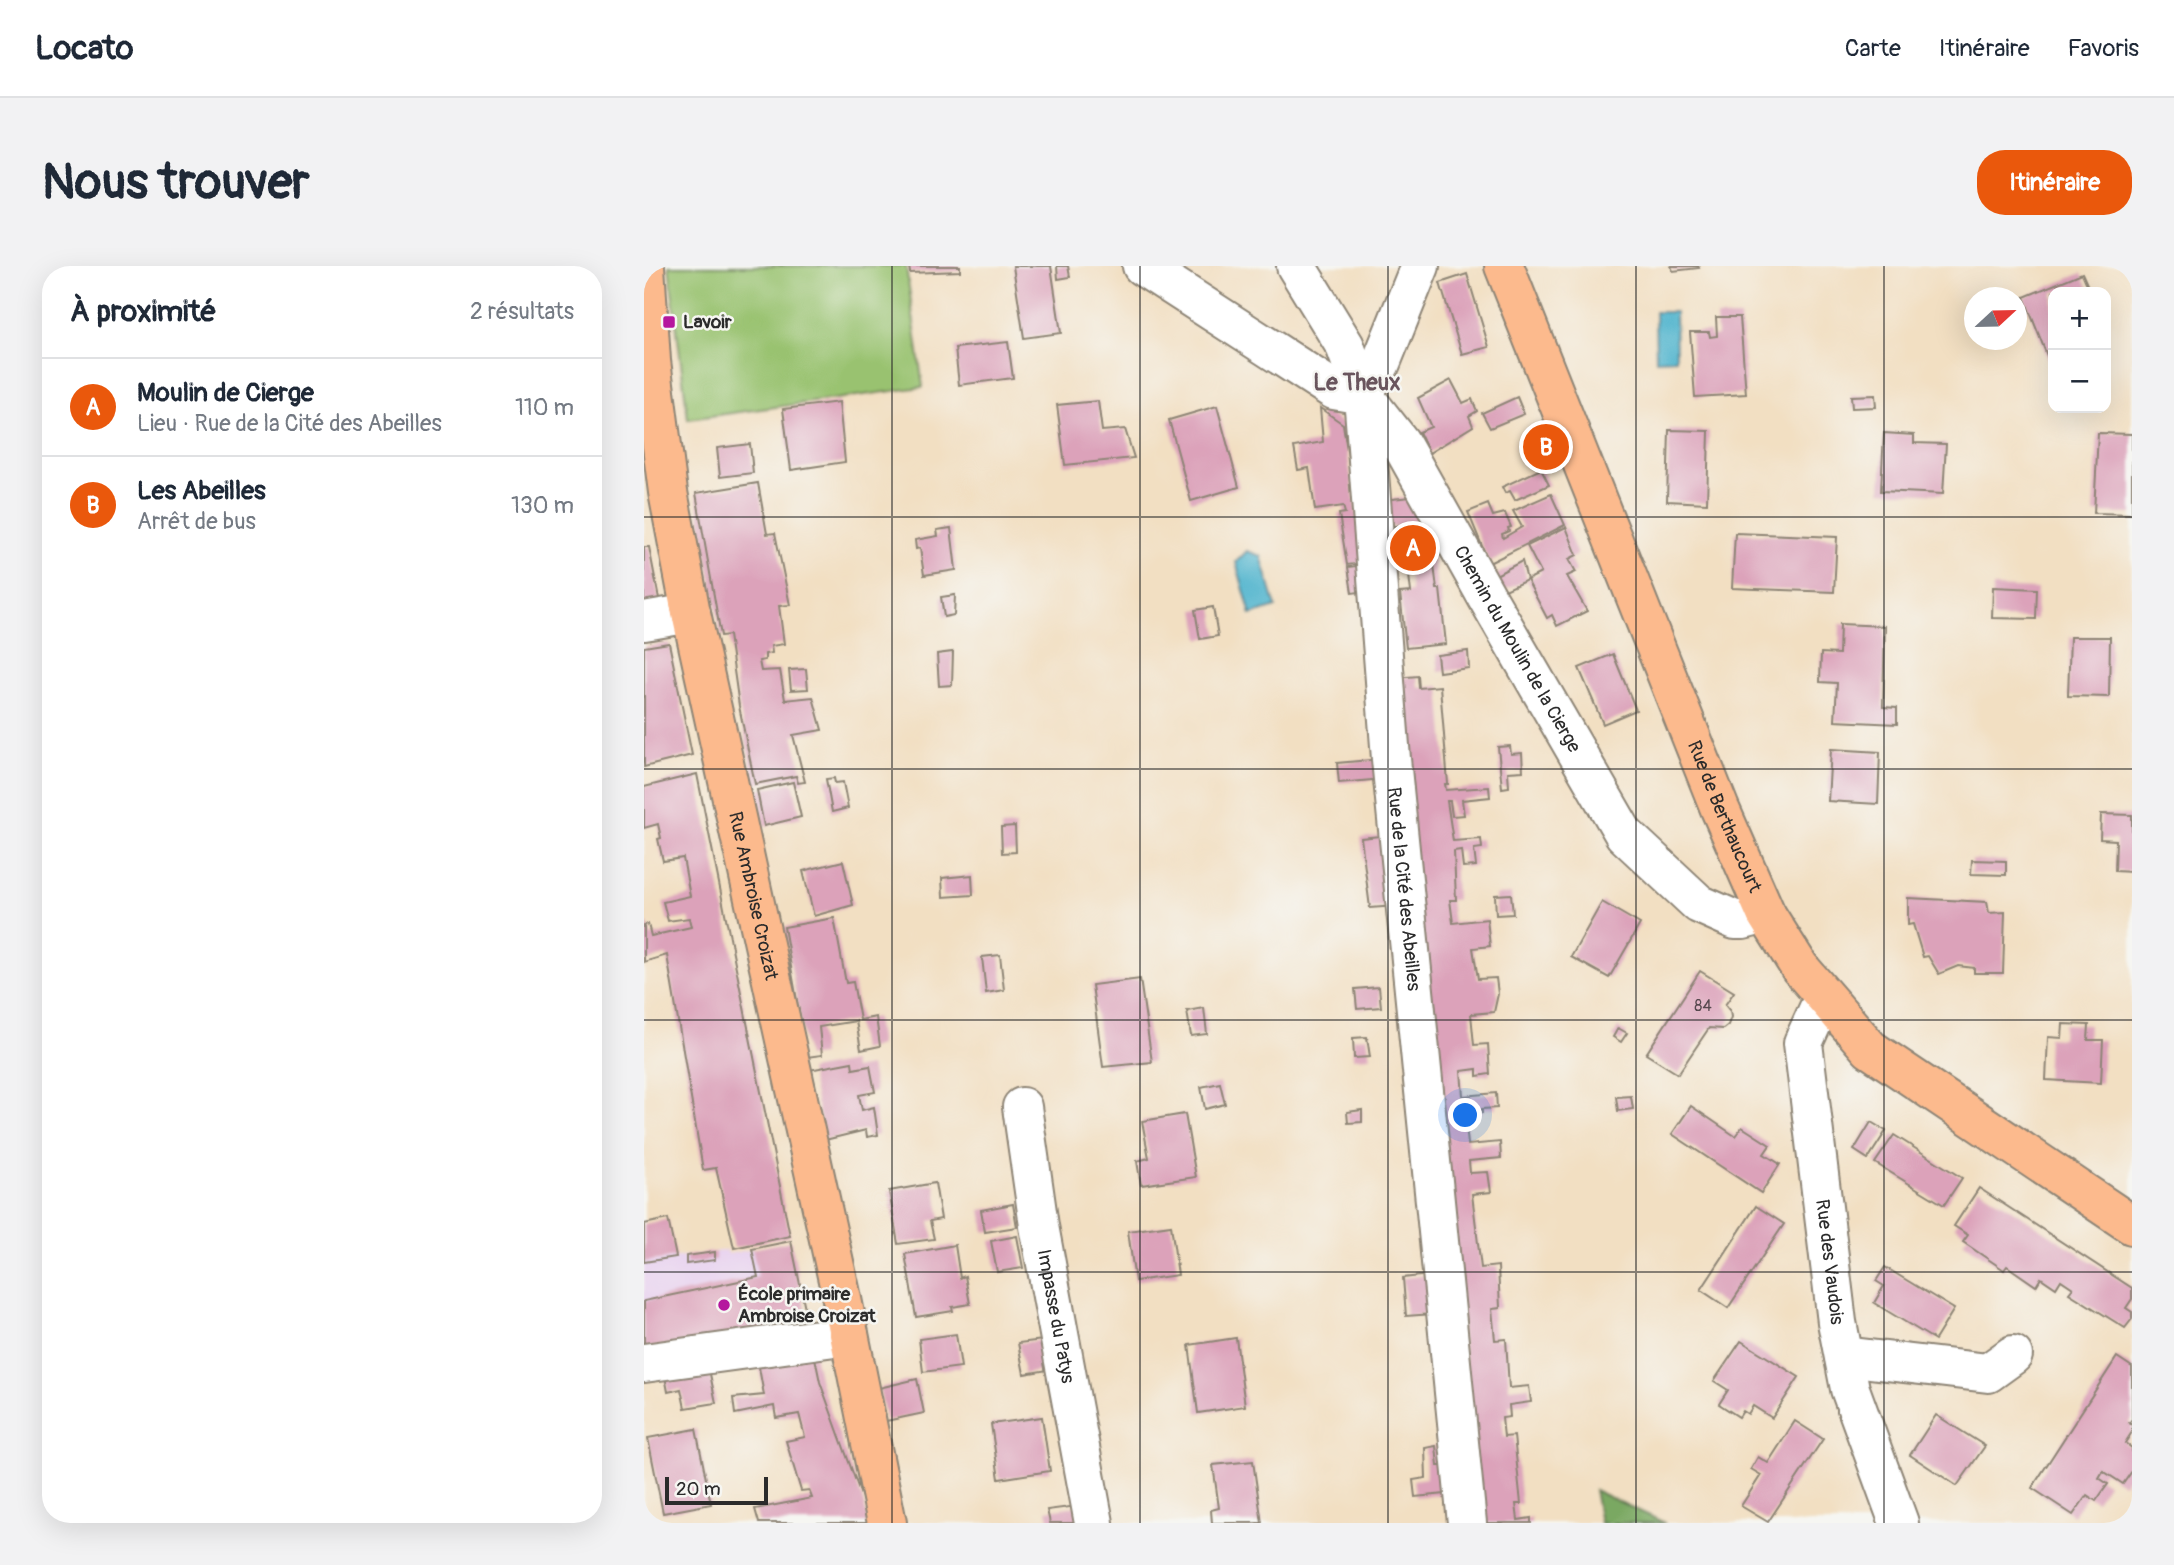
<!DOCTYPE html>
<html lang="fr">
<meta charset="utf-8">
<style>
:root{--surface:#fff;--page:#f2f2f3;--text:#1f2937;--muted:#747a83;--line:#e0e1e3;--accent:#ea580c}
body{margin:0;font-family:Pangolin,sans-serif;background:var(--page);color:var(--text)}
.controls{position:absolute;right:21px;top:21px;display:grid;overflow:hidden;border-radius:14px;box-shadow:0 7px 28px #0002}
.controls button{width:63px;height:63px;display:grid;place-items:center;padding:0;border:0;border-bottom:2px solid var(--line);background:var(--surface);color:var(--text);font:35px sans-serif}
.compass{position:absolute;left:1320px;top:21px;width:63px;height:63px;border-radius:50%;background:var(--surface);box-shadow:0 7px 28px #0002;rotate:68deg}
.scale{position:absolute;left:21px;bottom:18px;width:103px;box-sizing:border-box;padding-left:7px;border:4px solid #2b2b2b;border-top:0;font-size:19px;line-height:24px;white-space:nowrap;color:#2b2b2b;-webkit-text-stroke:5px #f6f6f2;paint-order:stroke}
.you{position:absolute;left:822px;top:850px;width:24px;height:24px;margin:-18px;border:5px solid #fff;border-radius:50%;background:#1a73e8;box-shadow:0 0 0 10px #1a73e833}
.badge{display:grid;place-items:center;width:46px;height:46px;border-radius:50%;background:var(--accent);color:#fff;font-size:23px;font-weight:700}
.pin{position:absolute;translate:-50% -50%;border:4px solid #fff;box-shadow:0 2px 7px #0006}
.list{margin:0;padding:0;list-style:none}
h2{display:flex;justify-content:space-between;align-items:center;height:91px;margin:0;padding:0 28px;font-size:30px}
h2 small{font-size:23px;font-weight:400;color:var(--muted)}
.list li{display:grid;grid-template-columns:46px 1fr auto;gap:21px;align-items:center;box-sizing:border-box;height:98px;padding:0 28px;border-top:2px solid var(--line)}
.list b{display:block;font-size:26px;white-space:nowrap}
.list p{margin:0;font-size:23px;white-space:nowrap;color:var(--muted)}
.list em{font-size:23px;font-style:normal;color:var(--muted)}
.map{position:relative;flex:none;width:1488px;height:1257px;overflow:hidden;border-radius:28px}
header{display:flex;align-items:center;gap:42px;box-sizing:border-box;height:98px;padding:0 35px;background:var(--surface);border-bottom:2px solid var(--line)}
header strong{font-size:33px}
nav{display:flex;gap:38px;margin-inline-start:auto;font-size:24px}
.intro{display:flex;align-items:center;justify-content:space-between;box-sizing:border-box;height:168px;padding:0 42px}
h1{margin:0;font-size:49px}
.button{padding:18px 32px;border-radius:28px;background:var(--accent);color:#fff;font-size:24px;font-weight:700}
main{display:flex;gap:42px;padding:0 42px}
aside{flex:1;background:var(--surface);border-radius:28px;box-shadow:0 7px 28px #0002}
.map>svg:first-child{display:block}
.built{fill:#e8d2ef}
.green{fill:#99c26f;stroke:#62764d;stroke-width:2}
.forest{fill:#7aa862;stroke:#526a46;stroke-width:2}
.water{fill:#4fb4cd;stroke:#3d707c;stroke-width:2}
.building{fill:#dca2ba}
.lines{fill:none;stroke-linecap:round;stroke-linejoin:round}
.minor-casing{stroke:#8e8576;stroke-width:42}
.major-casing{stroke:#8e8576;stroke-width:42}
.minor{stroke:#fff;stroke-width:38}
.major{stroke:#fcba8d;stroke-width:38}
.grid{fill:none;stroke:#2b2b2b;stroke-width:2;stroke-opacity:0.55}
.poi-dot{fill:#b5179e;stroke:#f6f6f2;stroke-width:2.5}
.labels{text-anchor:middle;dominant-baseline:central;stroke-width:5;stroke-linejoin:round;paint-order:stroke}
.number-label{font-size:16px;fill:#57494f}
.poi-label{font-size:19px;font-weight:bold;fill:#2b2b2b;stroke:#f6f6f2;text-anchor:start}
.street-label{font-size:19px;fill:#2b2b2b;stroke:#f6f6f2}
.quarter-label{font-size:23px;font-weight:bold;fill:#69555d;stroke:#f6f6f2}
</style>
<header>
<strong>Locato</strong>
<nav><a>Carte</a><a>Itinéraire</a><a>Favoris</a></nav>
</header>
<div class="intro"><h1>Nous trouver</h1><a class="button">Itinéraire</a></div>
<main>
<aside>
<h2>À proximité<small>2 résultats</small></h2>
<ul class="list">
<li><span class="badge">A</span><div><b>Moulin de Cierge</b><p>Lieu · Rue de la Cité des Abeilles</p></div><em>110 m</em></li>
<li><span class="badge">B</span><div><b>Les Abeilles</b><p>Arrêt de bus</p></div><em>130 m</em></li>
</ul>
</aside>
<div class="map">
<svg width="1488" height="1257" viewBox="0 0 1488 1257">
<rect width="100%" height="100%" fill="#f6f6f2"/>
<filter id="ink" filterUnits="userSpaceOnUse"><feTurbulence type="fractalNoise" baseFrequency=".0143" numOctaves="2"/><feDisplacementMap in="SourceGraphic" scale="14" xChannelSelector="R" yChannelSelector="G"/><feConvolveMatrix kernelMatrix="1 2 1 2 8 2 1 2 1" color-interpolation-filters="sRGB"/></filter>
<filter id="wash" filterUnits="userSpaceOnUse"><feTurbulence type="fractalNoise" baseFrequency=".00686" numOctaves="4" result="noise"/><feDisplacementMap in="SourceGraphic" scale="28" xChannelSelector="R" yChannelSelector="G"/><feGaussianBlur stdDeviation="1.57" result="paint"/><feColorMatrix in="noise" values="0 0 0 0 0 0 0 0 0 0 0 0 0 0 0 0 0 1.4 0 .05"/><feComposite in="paint" operator="in"/></filter>
<g filter="url(#wash)">
<rect width="100%" height="100%" fill="#f2dfc2"/>
<path class="built" d="M147,975L164,1057L0,1083V996L83,984L84,988Z"/>
<path class="green" d="M25,0H262L279,121L44,153Z"/>
<path class="forest" d="M950,1224L1019,1256L1020,1257H956Z"/>
<g class="water">
<path d="M1011,46H1031L1032,93L1012,94Z"/>
<path d="M603,285L617,290L632,341L607,349L592,296Z"/>
</g>
<g id="blocks">
<g class="building">
<path d="M265,0H316V5L266,7Z"/>
<path d="M369,0H407L417,67L380,72Z"/>
<path d="M413,0H424L426,11L414,13Z"/>
<path d="M1027,0H1054L1055,2L1029,5Z"/>
<path d="M1438,7L1445,23L1436,26H1409V105L1380,31Z"/>
<path d="M823,8L845,81L818,88L796,17Z"/>
<path d="M1072,51H1096L1102,128L1051,131L1046,66H1065L1066,71L1073,70Z"/>
<path d="M364,76L369,112L315,119L311,82Z"/>
<path d="M807,114L819,137L828,133L833,145L825,150L829,160L785,187L775,166L787,161L774,132Z"/>
<path d="M1231,129L1232,141L1208,142L1207,130Z"/>
<path d="M873,131L880,148L846,162L838,147Z"/>
<path d="M454,135L458,165L481,163L490,192L421,199L413,139Z"/>
<path d="M195,136L201,196L147,204L139,143Z"/>
<path d="M573,140L595,221L547,235L525,154Z"/>
<path d="M676,142L699,158L720,297L703,299L695,248L701,247L699,240L671,244L665,202L654,204L650,181L679,176Z"/>
<path d="M1025,164L1065,165L1063,237L1023,235Z"/>
<path d="M1240,167L1270,169V177L1302,178L1299,228L1237,225Z"/>
<path d="M1454,167L1488,168V248L1450,247Z"/>
<path d="M106,178L109,207L76,211L73,182Z"/>
<path d="M897,203L905,219L871,234L866,225L861,227L858,221Z"/>
<path d="M114,217L123,268L131,267L146,339L135,340L140,378L127,380L128,387L121,388V394L115,395L117,405L136,404L141,434L169,431L178,464L149,469L161,516L154,517L152,510L111,518L95,440L85,369L77,370L52,227Z"/>
<path d="M907,228L921,259L845,297L824,246L844,238L849,250L861,247L867,261L864,262L865,265L858,268L859,272L878,261L869,245Z"/>
<path d="M767,231L780,257L742,261L738,234Z"/>
<path d="M922,261L933,289L925,293L932,306L923,310L943,345L913,360L908,349L903,352L883,314L897,307L883,280Z"/>
<path d="M307,262L312,304L280,309L276,282L272,283L271,274L294,270L293,264Z"/>
<path d="M1091,267L1193,271L1190,326L1088,322Z"/>
<path d="M779,271L781,292L789,291L793,323H796L802,378L762,382L756,327L767,326L763,293H760L757,273Z"/>
<path d="M0,281H5L18,348L0,351Z"/>
<path d="M878,295L883,314L859,325L850,310Z"/>
<path d="M720,299L724,325L708,327L704,301Z"/>
<path d="M1349,321L1393,323L1392,353L1348,352Z"/>
<path d="M311,329L310,349L300,351L297,331Z"/>
<path d="M569,341L574,370L556,373L551,344Z"/>
<path d="M1196,358L1241,360L1239,441L1253,442V458L1191,455L1193,417L1176,416L1177,387L1195,388Z"/>
<path d="M1426,371H1466L1465,431L1424,430Z"/>
<path d="M25,377L48,489L0,501V381Z"/>
<path d="M824,385L825,402L795,406L793,389Z"/>
<path d="M309,386L308,419L295,420L293,388Z"/>
<path d="M969,388L992,444L959,458L935,402Z"/>
<path d="M162,403L164,423L147,424L145,404Z"/>
<path d="M774,410L775,422L796,420L804,518H801L802,524L845,521L846,531L818,534L820,549L808,550L806,535H803L809,575L837,573L838,582L830,583L832,600L819,601L817,584L810,585L812,634H806L809,657L843,653L846,680L829,682L834,713L852,712L854,728L850,746L827,748L830,779L844,778L846,808L833,810V803L817,805L819,830L852,827L853,842L838,843V847L821,849L824,879L856,876L857,892L825,895L826,907L844,906L847,926L828,928L837,1002L854,1000L856,1042L848,1043L851,1074L862,1073L865,1122L885,1120L887,1136L865,1139L866,1151L858,1152L860,1171L870,1170L877,1238H872L874,1254L887,1252V1257H837L752,412Z"/>
<path d="M866,480L867,488L878,487L879,505L864,506L865,521L858,522L854,481Z"/>
<path d="M1187,483L1236,486L1234,538L1184,535Z"/>
<path d="M737,493L739,513L695,517L693,497Z"/>
<path d="M53,508L146,970L90,982L72,902L59,904L23,689L0,696V659L4,658L7,670L47,661L45,652L24,655L19,636L46,630L39,592L19,595L14,573L17,572L14,558L0,562V521Z"/>
<path d="M190,512L191,517L199,516L204,542L188,546L182,513Z"/>
<path d="M149,516L157,551L120,560L113,524Z"/>
<path d="M1457,548L1488,549V606L1471,605L1472,574L1456,573Z"/>
<path d="M371,560L372,586L358,587L357,561Z"/>
<path d="M745,569L752,640L726,642L717,572Z"/>
<path d="M1328,594L1362,595V609L1327,608Z"/>
<path d="M199,595L209,639L170,650L159,605Z"/>
<path d="M328,609L329,629L299,631L298,612Z"/>
<path d="M867,628L869,648L852,649L851,629Z"/>
<path d="M1264,632L1343,636L1345,647L1361,646L1359,707H1330V702L1314,700L1295,708L1284,690L1279,691L1269,658L1264,659Z"/>
<path d="M958,636L996,658L965,712L927,691Z"/>
<path d="M190,652L202,717L209,716L216,754L232,751L236,780L217,784L212,755L175,761L178,789L163,791L140,661Z"/>
<path d="M356,689L360,724L342,727L338,691Z"/>
<path d="M1056,705L1090,726L1081,739L1086,745L1087,751L1084,759L1079,763L1065,762L1034,808L1002,788Z"/>
<path d="M496,713L508,796L459,801L448,719Z"/>
<path d="M735,721L737,741L713,743L711,723Z"/>
<path d="M560,742L563,768L547,770L543,745Z"/>
<path d="M1419,758L1445,759L1444,774H1459L1457,817L1402,814L1404,771L1418,772Z"/>
<path d="M974,762L983,767L977,776L969,771Z"/>
<path d="M723,771L726,791L710,792L709,772Z"/>
<path d="M208,796L209,803L226,800L231,826L215,829L218,844L230,841L234,869L223,871L222,864L181,874L165,804Z"/>
<path d="M576,817L581,838L561,843L557,821Z"/>
<path d="M987,830L989,843L974,845L972,831Z"/>
<path d="M1047,840L1091,870L1098,861L1126,879L1120,888L1136,898L1117,927L1028,868Z"/>
<path d="M718,844V856L704,857L703,846Z"/>
<path d="M541,848L552,911L497,919L493,895L505,892L498,855Z"/>
<path d="M1227,856L1242,865L1224,893L1210,884Z"/>
<path d="M1250,869L1318,912L1300,939L1231,897Z"/>
<path d="M291,917L297,953L286,955L290,973L254,978L245,925Z"/>
<path d="M1335,922L1488,1022V1033L1482,1042L1488,1046V1053L1481,1062L1425,1027L1429,1022L1417,1014L1412,1022L1397,1012L1392,1020L1363,1000L1360,1004L1319,976L1324,969L1310,960Z"/>
<path d="M369,938L373,961L341,966L337,944Z"/>
<path d="M1112,940L1140,958L1084,1042L1057,1024Z"/>
<path d="M24,953L32,991L0,996V958Z"/>
<path d="M527,959L534,1009L491,1015L484,965Z"/>
<path d="M373,970L379,1002L353,1006L347,975Z"/>
<path d="M147,975L164,1057L0,1083V1035L114,1011L108,983Z"/>
<path d="M311,979L316,1012L321,1010L326,1038L308,1041L309,1045L272,1051L261,988Z"/>
<path d="M71,986V994L42,998V990Z"/>
<path d="M1241,1001L1310,1043L1291,1074L1230,1037L1240,1020L1232,1015Z"/>
<path d="M785,1009L789,1048L762,1050L759,1012Z"/>
<path d="M312,1068L317,1101L279,1106L275,1073Z"/>
<path d="M592,1072L601,1140L554,1147L545,1079Z"/>
<path d="M408,1073L404,1104L380,1108L374,1077Z"/>
<path d="M1097,1075L1155,1111L1128,1152L1109,1140L1104,1148L1099,1145L1095,1151L1075,1138L1084,1124L1070,1115Z"/>
<path d="M170,1087L176,1116L219,1235L225,1257H115L111,1243L168,1232L165,1224L157,1225L142,1175L161,1171L155,1148L132,1152L130,1140L91,1148L89,1132L120,1129L114,1096Z"/>
<path d="M1473,1091L1488,1101V1153L1485,1157L1488,1159V1166L1481,1177L1488,1182V1205L1479,1218L1459,1205L1455,1212L1464,1218L1452,1235L1443,1229L1429,1249L1388,1222Z"/>
<path d="M65,1103L72,1137L41,1142L37,1123L24,1126L21,1110Z"/>
<path d="M273,1113L280,1147L242,1155L235,1122Z"/>
<path d="M1292,1149L1341,1180L1313,1220L1266,1189Z"/>
<path d="M398,1151L406,1205L355,1213L347,1158Z"/>
<path d="M1151,1155L1179,1173L1124,1256L1097,1240L1117,1209L1107,1203L1114,1191L1124,1197Z"/>
<path d="M52,1163L67,1238L19,1247L4,1172Z"/>
<path d="M792,1180L794,1200H798L801,1228L771,1231L769,1214L782,1212L781,1182Z"/>
<path d="M609,1195L618,1257H568L567,1244L575,1242L569,1199Z"/>
<path d="M433,1240L436,1257H406L403,1244Z"/>
</g>
</g>
</g>
<g filter="url(#ink)">
<use href="#blocks" fill-opacity="0" stroke="#8e8576" stroke-width="2"/>
<g class="lines">
<defs>
<g id="minor">
<path d="M498,0L690,124L719,129"/>
<path id="s1" d="M652,0L701,80L719,129L756,176L844,333L980,568L1055,638L1091,654H1099L1122,648"/>
<path id="s2" d="M776,0L737,97L719,129L747,493L823,1257"/>
<path d="M0,355L47,347"/>
<path id="s3" d="M1180,731L1159,777L1193,1056L1206,1123L1255,1257"/>
<path id="s4" d="M378,841L395,960L450,1257"/>
<path d="M1200,1090L1344,1107L1369,1089"/>
<path d="M0,1097L205,1069"/>
</g>
<g id="major">
<path id="s5" d="M1,0L7,95L24,226L47,347L197,1028L243,1257"/>
<path id="s6" d="M860,0L1076,543L1122,648L1156,702L1226,783L1488,959"/>
</g>
</defs>
<use href="#minor" class="minor-casing"/>
<use href="#major" class="major-casing"/>
<use href="#minor" class="minor"/>
<use href="#major" class="major"/>
</g>
</g>
<path class="grid" d="M248,0V1257M496,0V1257M744,0V1257M992,0V1257M1240,0V1257M0,251H1488M0,503H1488M0,754H1488M0,1006H1488"/>
<g class="poi-dot">
<rect x="18" y="49" width="14" height="14" rx="3.5"/>
<circle cx="80" cy="1039" r="7"/>
</g>
<g class="labels">
<g class="number-label">
<text x="1059" y="740">84</text>
</g>
<g class="poi-label">
<text x="39" y="56">Lavoir</text>
<text x="94" y="1028">École primaire<tspan x="94" dy="22">Ambroise Croizat</tspan></text>
</g>
<g class="street-label">
<text stroke="none"><textPath href="#s1" startOffset="444">Chemin du Moulin de la Cierge</textPath></text>
<text stroke="none"><textPath href="#s6" startOffset="593">Rue de Berthaucourt</textPath></text>
<text stroke="none"><textPath href="#s2" startOffset="637">Rue de la Cité des Abeilles</textPath></text>
<text stroke="none"><textPath href="#s5" startOffset="640">Rue Ambroise Croizat</textPath></text>
<text stroke="none"><textPath href="#s3" startOffset="271">Rue des Vaudois</textPath></text>
<text stroke="none"><textPath href="#s4" startOffset="212">Impasse du Patys</textPath></text>
</g>
<g class="quarter-label">
<text x="713" y="116">Le Theux</text>
</g>
</g>
</svg>
<div class="controls">
<button>+</button>
<button>−</button>
</div>
<svg class="compass" viewBox="-18 -18 36 36"><path d="M0-13l5 13h-10z" fill="#e53935"/><path d="M0 13l5-13h-10z" fill="#747a83"/></svg>
<div class="scale">20 m</div>
<div class="you"></div>
<div class="pin badge" style="left:769px;top:282px">A</div>
<div class="pin badge" style="left:902px;top:181px">B</div>
</div>
</main>
